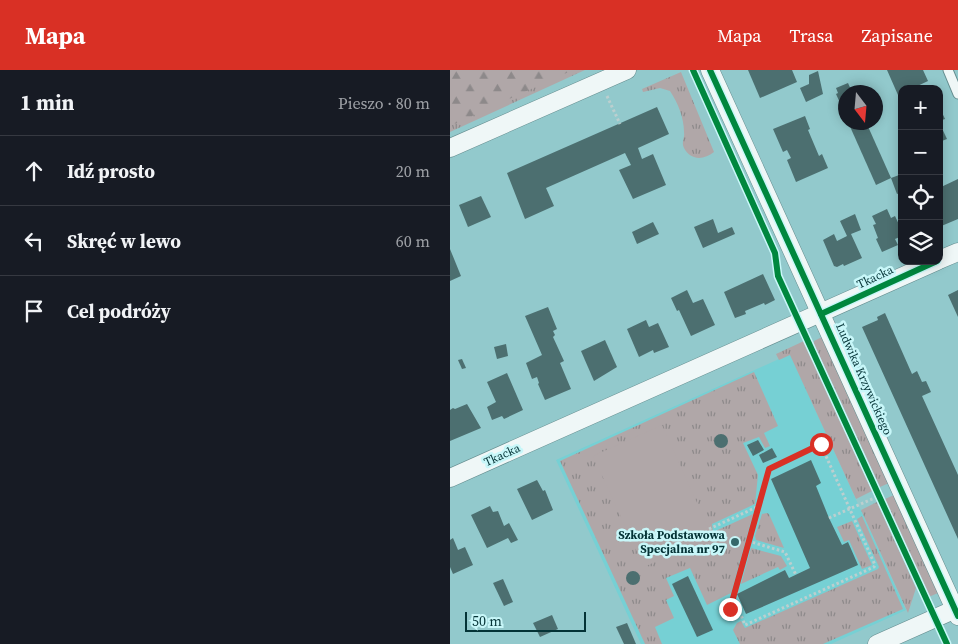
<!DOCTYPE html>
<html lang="pl">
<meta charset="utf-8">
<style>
:root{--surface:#171b24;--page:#20242c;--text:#f1f3f6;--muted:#9ea1a6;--line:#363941;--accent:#d93025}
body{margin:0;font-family:"Source Serif 4",serif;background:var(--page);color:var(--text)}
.controls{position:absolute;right:15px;top:15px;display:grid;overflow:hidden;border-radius:10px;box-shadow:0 2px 12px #0003}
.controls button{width:45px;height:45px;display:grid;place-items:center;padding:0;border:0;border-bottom:1px solid var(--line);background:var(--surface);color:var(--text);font:25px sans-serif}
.compass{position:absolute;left:388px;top:15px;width:45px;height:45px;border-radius:50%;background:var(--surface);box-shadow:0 2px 12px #0003;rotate:164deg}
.scale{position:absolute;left:15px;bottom:12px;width:121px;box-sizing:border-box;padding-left:5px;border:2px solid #043336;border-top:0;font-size:14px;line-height:18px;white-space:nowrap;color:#043336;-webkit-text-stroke:4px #c8f7f9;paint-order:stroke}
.stop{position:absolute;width:15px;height:15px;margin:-11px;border:4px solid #d93025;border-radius:50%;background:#fff}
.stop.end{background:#d93025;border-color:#fff;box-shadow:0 1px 5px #0008}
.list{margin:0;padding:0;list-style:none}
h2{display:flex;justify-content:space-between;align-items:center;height:65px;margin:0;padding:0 20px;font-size:21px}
h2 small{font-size:16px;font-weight:400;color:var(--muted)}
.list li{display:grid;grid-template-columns:32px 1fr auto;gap:15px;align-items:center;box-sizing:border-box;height:70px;padding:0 20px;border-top:1px solid var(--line)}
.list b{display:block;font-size:19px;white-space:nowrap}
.list em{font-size:16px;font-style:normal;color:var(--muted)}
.icon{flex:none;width:28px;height:28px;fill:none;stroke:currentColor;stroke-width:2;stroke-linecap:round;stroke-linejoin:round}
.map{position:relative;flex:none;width:508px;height:574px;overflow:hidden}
header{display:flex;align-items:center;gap:30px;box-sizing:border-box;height:70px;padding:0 25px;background:var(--accent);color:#fff}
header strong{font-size:24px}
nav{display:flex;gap:28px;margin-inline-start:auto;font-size:18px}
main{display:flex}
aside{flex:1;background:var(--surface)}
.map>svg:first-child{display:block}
.built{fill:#76d0d4}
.grass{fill:url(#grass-tufts)}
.forest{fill:url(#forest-firs)}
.garden{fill:#b0a7a8}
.building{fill:#4c6f70}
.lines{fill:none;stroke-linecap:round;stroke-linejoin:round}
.service-casing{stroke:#648c8e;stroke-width:11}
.minor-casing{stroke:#648c8e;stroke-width:19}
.path{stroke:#bccfcf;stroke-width:3;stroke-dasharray:2.5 2.5;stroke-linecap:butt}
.service{stroke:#eff7f7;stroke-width:9}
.minor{stroke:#eff7f7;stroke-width:18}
.cycleway-casing{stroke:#c8f7f9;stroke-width:9}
.cycleway{stroke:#00873e;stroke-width:6}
.route{stroke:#d93025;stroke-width:6}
.poi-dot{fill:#36686a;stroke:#c8f7f9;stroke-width:2}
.labels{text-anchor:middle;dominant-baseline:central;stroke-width:5;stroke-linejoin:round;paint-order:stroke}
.street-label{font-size:12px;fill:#043336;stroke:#c8f7f9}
.poi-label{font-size:12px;font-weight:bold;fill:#043336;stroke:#c8f7f9;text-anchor:end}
</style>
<header>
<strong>Mapa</strong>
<nav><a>Mapa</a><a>Trasa</a><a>Zapisane</a></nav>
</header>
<main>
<aside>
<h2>1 min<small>Pieszo · 80 m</small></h2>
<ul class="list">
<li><svg class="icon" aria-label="ahead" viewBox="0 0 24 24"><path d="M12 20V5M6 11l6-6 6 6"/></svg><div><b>Idź prosto</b></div><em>20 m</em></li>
<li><svg class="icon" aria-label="left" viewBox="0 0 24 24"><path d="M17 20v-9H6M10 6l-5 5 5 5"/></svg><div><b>Skręć w lewo</b></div><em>60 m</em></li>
<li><svg class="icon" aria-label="arrive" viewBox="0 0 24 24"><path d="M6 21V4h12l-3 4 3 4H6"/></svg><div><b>Cel podróży</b></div></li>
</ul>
</aside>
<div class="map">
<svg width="508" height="574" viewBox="0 0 508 574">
<defs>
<pattern id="grass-tufts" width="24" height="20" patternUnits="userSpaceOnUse" patternTransform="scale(1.25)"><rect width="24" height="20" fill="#b0a7a8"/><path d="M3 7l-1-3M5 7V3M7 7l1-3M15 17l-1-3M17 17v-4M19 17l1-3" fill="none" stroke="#8d898a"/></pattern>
<pattern id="forest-firs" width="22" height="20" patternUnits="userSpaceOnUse" patternTransform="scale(1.25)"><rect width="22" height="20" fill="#b0a7a8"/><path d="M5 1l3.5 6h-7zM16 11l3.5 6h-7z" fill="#8d898a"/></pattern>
</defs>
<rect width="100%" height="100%" fill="#92c9cc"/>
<path class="built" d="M340,284L456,540L381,574H191L106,390Z"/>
<g class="grass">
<path d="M0,0H135L0,62Z"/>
<path d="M231,2L264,82C254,90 241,91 234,78C231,72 235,68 234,62C234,48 228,33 220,21L210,18L193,22L192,19Z"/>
<path d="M372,267L439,413L430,417L364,274V271Z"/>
<path d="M354,271L422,421L406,429L340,285L329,290L326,284Z"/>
<path d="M304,302L328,356L314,363L320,376L315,378L309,367L293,373L308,405L305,434L262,454L263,462L303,444L281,523L257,535L240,498L216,508L224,526L216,530L224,548L205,557L212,574H195L110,391Z"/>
<path d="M444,425L488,523L481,526L478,525L435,429Z"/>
<path d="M427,432L466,518L458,543L411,440Z"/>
<path d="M317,443L319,444L334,478L306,470L305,466L312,444Z"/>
<path d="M412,446L453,539L373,574H290L283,560L287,553L291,551L295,558L428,499L429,497L407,449Z"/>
<path d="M402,451L422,495L412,499L399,470L394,472L387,457Z"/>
<path d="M301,478L331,486L337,496L330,500L328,497L291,514Z"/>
</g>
<path class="forest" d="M0,0H123L0,56Z"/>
<path class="garden" d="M212,355L262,466L194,497L143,386Z"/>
<g class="building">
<path d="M298,0H342L347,12L310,28Z"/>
<path d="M437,0H473L478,11L461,19H452V23L448,25Z"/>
<path d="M368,1L373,24L356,32L350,18L359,14V5Z"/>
<path d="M398,13L402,22H396V46L386,24L388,23L386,18Z"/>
<path d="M489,36L495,49L489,51Z"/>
<path d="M207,37L219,64L188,78L192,89L203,84L216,115L183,129L169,100L181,95L175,83L96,118L104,136L75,149L57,103Z"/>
<path d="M355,46L360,59L358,60L369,86L372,84L378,98L346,112L337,90L341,88L337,80L333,82L323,59Z"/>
<path d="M398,52H416L441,108L426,115Z"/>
<path d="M489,52L497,69L489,72Z"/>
<path d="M452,104V122L447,124L441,108Z"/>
<path d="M508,109V149L489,157V118Z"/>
<path d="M31,126L41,147L18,157L9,135Z"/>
<path d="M437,139L441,148L445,146L452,161V166L445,169L448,175L432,182L426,169L428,168L423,155L426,154L422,146Z"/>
<path d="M405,144L411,160L401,164L412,188L394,196L393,194L387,197L384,196L373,170L384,164L387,171L397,166L390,151Z"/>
<path d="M263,149L268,163L282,157L285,164L253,178L244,157Z"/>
<path d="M203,152L209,164L187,174L182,162Z"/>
<path d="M0,179L11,206L0,211Z"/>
<path d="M313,204L325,230L315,235L314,233L295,241L296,244L285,248L274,222Z"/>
<path d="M237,220L243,233L253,229L265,255L241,266L229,240L227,241L221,228Z"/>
<path d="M508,220V247L498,225Z"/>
<path d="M98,237L107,259L103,261L105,265L103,267L114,291L110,293L121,319L95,330L88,314L89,313L87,307L82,309L76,293L92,285L75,246Z"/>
<path d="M435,243L462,304L467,301L472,312L476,311L481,322L472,326L508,405V469L412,257L428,250L427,247Z"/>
<path d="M196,250L199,257L208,253L219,277L204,283L203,280L189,287L177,259Z"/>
<path d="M155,270L167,297L144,311L131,281Z"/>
<path d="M56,274L58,286L47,289L44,277Z"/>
<path d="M12,289L16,298L12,299L8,290Z"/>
<path d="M57,303L73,340L54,349L52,346L42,350L37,337L46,332L37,312Z"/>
<path d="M17,334L31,358L0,371V340L3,338L5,339Z"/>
<circle cx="271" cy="371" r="7"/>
<path d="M308,370L314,380L303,386L297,375Z"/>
<path d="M322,378L327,387L313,393L309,385Z"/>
<path d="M361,390L371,413L366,416L379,448L392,475L398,472L408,495L296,544L287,524L335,500L339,508L360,498L321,409Z"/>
<path d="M87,410L93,421L95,420L103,440L82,450L67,419Z"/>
<path d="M40,436L43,442L48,441L54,456L59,453L68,470L61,473L58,468L37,478L21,445Z"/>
<path d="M3,468L8,480L15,477L23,495L3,504L0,497V470Z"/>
<circle cx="183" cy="508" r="7"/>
<path d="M238,506L263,560L247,567L222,514Z"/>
<path d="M53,509L63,532L54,536L43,513Z"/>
<path d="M102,545L108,559L90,567L83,553Z"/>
<path d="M177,553L186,574H174L166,557Z"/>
</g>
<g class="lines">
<defs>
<path id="service" d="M498,0L508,24"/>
<g id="minor">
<path d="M260,0L508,546"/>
<path d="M0,78L177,0"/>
<path d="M489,190L508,182"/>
<path d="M0,408L487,191"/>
<path d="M427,574L508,538"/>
</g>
</defs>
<use href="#service" class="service-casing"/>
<use href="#minor" class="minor-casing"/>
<g class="path">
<path d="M157,26L170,54"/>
<path d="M379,448L429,426"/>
<path d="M259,459L307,437"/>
<path d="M298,471L335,482L346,505"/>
<path d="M280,539L319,399L371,375L425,495L424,497L295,555L283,526"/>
</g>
<use href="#service" class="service"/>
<use href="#minor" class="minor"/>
<defs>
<g id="cycleway">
<path d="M243,0L325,183L328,206L497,574"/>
<path d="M260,0L508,546"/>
<path d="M371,244L487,191"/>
</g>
</defs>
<use href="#cycleway" class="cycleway-casing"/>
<use href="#cycleway" class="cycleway"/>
</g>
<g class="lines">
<path class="route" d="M280,539L319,399L371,374"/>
</g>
<circle class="poi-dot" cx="285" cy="472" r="5"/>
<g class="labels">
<g class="street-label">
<text transform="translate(425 207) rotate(-25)">Tkacka</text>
<text transform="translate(414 309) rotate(66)">Ludwika Krzywickiego</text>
<text transform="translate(52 385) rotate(-24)">Tkacka</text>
</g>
<g class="poi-label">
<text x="275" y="465">Szkoła Podstawowa<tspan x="275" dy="14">Specjalna nr 97</tspan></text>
</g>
</g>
</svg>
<div class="controls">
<button>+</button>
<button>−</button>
<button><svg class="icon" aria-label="locate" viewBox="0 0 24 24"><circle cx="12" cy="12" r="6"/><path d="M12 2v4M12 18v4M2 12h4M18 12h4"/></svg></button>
<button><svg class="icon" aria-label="layers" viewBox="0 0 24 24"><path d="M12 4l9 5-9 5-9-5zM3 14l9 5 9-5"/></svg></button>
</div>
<svg class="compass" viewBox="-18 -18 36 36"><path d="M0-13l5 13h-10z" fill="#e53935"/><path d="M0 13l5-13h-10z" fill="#9ea1a6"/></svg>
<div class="scale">50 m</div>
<div class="stop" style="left:371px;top:374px"></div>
<div class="stop end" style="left:280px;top:539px"></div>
</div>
</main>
